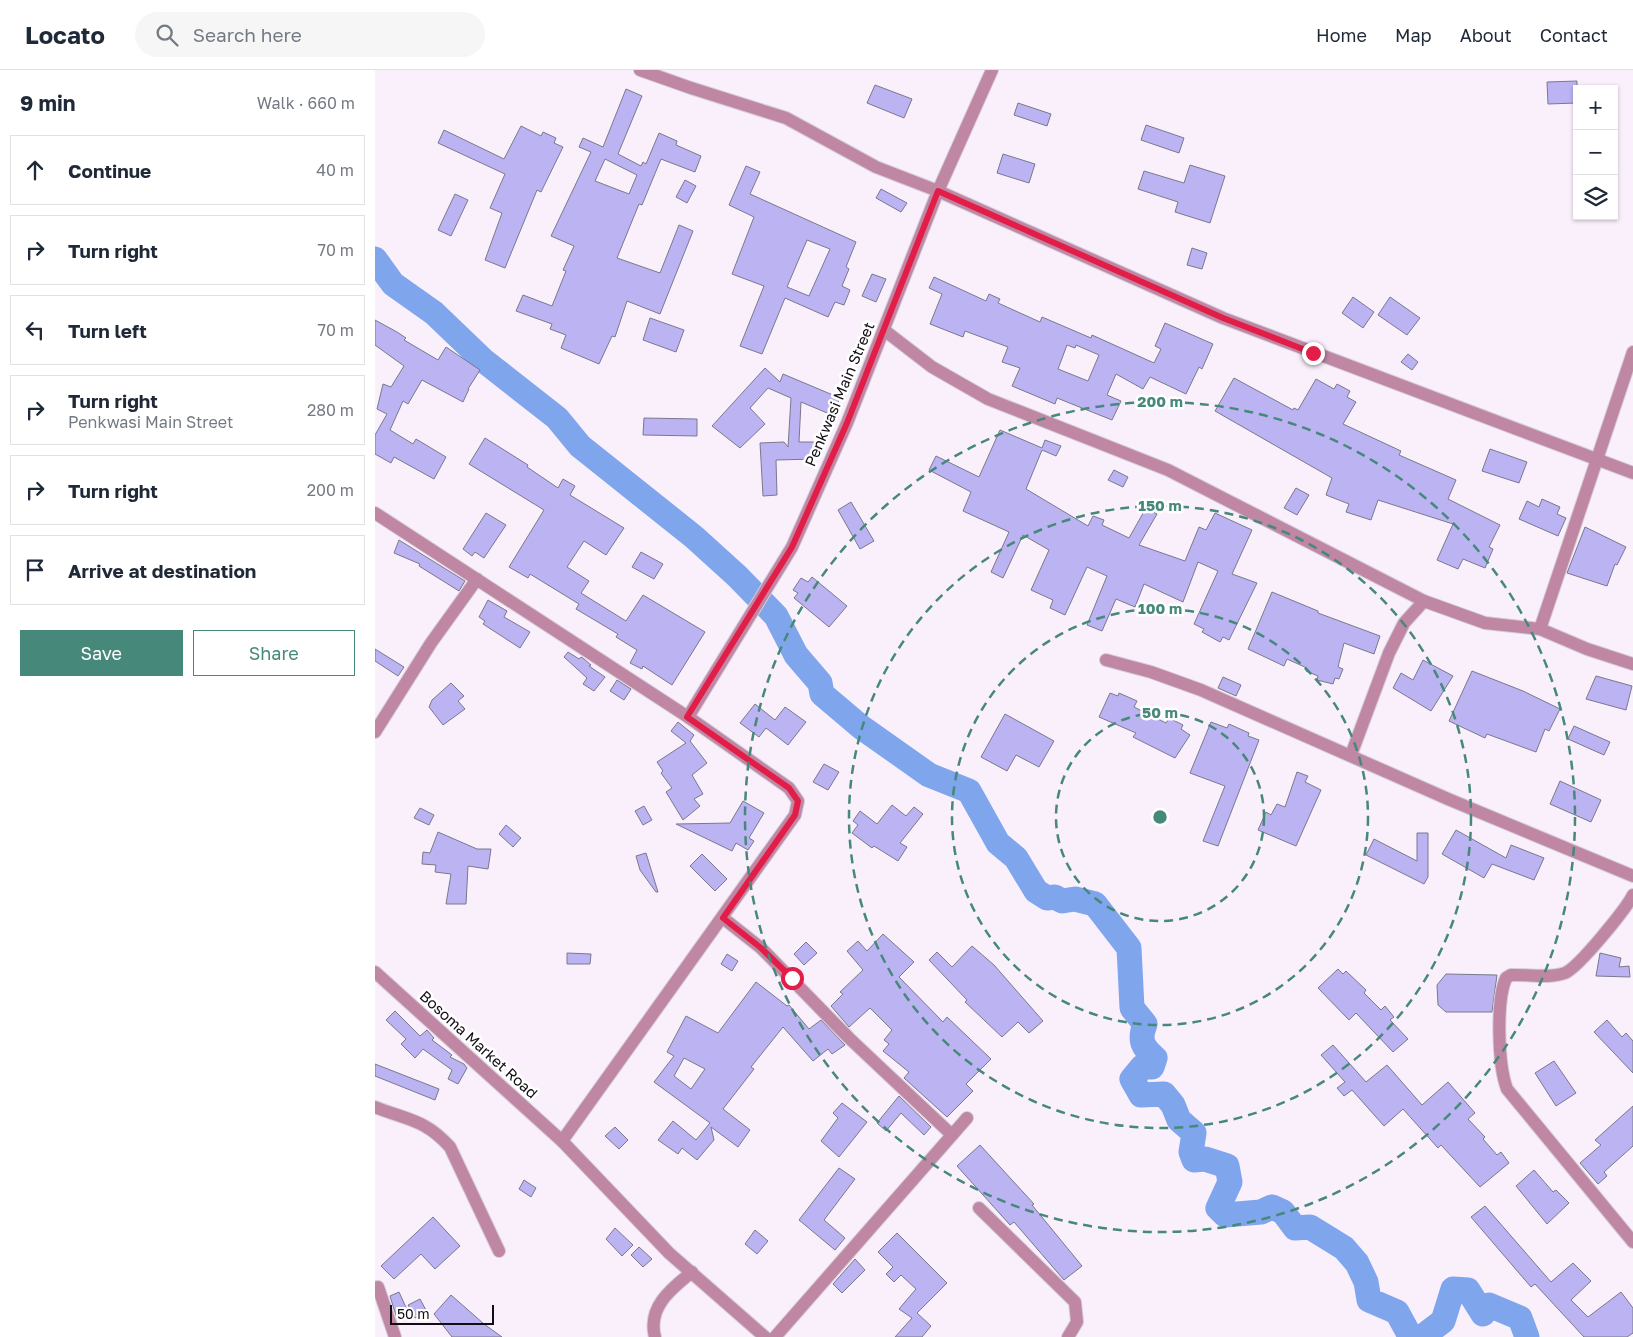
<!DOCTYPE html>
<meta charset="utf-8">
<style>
:root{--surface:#fff;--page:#f6f6f7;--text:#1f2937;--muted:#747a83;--line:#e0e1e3;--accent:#46887a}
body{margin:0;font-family:"Golos Text",sans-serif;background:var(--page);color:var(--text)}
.controls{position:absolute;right:15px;top:15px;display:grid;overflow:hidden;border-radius:0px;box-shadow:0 1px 4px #0004}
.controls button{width:45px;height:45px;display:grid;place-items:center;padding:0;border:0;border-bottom:1px solid var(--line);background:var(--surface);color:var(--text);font:25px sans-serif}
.scale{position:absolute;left:15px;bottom:12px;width:104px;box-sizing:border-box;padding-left:5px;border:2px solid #120d13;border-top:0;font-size:14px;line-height:18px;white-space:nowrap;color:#120d13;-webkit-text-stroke:4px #fff;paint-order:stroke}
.stop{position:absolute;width:15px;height:15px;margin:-11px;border:4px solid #e11d48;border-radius:50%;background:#fff}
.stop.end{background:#e11d48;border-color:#fff;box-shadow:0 1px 5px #0008}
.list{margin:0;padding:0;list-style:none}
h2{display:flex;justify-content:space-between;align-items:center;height:65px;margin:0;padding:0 20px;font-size:21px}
h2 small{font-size:16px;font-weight:400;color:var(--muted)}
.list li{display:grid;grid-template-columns:32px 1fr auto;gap:15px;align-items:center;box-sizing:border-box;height:70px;margin:0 10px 10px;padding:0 10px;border:1px solid var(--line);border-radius:0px}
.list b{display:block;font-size:19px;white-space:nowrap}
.list p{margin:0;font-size:16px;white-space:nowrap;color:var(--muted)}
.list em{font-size:16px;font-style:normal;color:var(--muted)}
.actions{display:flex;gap:10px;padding:15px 20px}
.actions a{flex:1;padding:11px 0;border:1px solid var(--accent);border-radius:0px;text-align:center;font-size:18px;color:var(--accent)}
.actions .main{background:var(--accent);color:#fff}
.icon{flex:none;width:28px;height:28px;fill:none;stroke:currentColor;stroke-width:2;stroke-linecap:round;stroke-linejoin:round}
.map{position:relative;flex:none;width:1258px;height:1267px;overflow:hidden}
header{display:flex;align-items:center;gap:30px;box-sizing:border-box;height:70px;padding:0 25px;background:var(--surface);border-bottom:1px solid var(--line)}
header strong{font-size:24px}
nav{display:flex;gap:28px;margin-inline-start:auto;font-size:18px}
.search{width:350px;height:45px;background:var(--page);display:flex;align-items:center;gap:12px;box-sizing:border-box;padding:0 18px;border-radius:28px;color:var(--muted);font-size:19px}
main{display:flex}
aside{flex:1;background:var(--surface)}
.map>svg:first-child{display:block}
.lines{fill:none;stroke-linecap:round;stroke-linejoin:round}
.river{stroke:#7fa5ed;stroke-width:25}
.building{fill:#bcb3f3;stroke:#7a788d;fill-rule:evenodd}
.street-casing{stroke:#d5ccd7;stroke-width:14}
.street{stroke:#bf87a4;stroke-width:12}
.route{stroke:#e11d48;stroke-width:6}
.ring{fill:none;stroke:#46887a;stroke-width:2.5;stroke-dasharray:9 6}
.labels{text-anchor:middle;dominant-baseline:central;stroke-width:5;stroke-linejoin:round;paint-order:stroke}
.street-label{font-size:15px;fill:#120d13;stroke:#fff}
.centre{fill:#46887a;stroke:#fff;stroke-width:2.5}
.ring-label{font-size:15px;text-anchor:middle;font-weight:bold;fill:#46887a;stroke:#fff;stroke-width:5;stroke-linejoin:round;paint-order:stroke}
</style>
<header>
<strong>Locato</strong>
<div class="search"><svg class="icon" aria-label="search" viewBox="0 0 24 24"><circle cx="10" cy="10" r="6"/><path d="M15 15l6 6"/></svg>Search here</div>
<nav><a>Home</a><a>Map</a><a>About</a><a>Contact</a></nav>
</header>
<main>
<aside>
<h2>9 min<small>Walk · 660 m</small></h2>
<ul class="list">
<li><svg class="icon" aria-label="ahead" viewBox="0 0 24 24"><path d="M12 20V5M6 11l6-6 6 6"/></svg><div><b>Continue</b></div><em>40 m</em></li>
<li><svg class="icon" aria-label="right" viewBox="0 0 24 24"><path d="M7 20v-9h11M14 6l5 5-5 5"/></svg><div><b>Turn right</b></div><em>70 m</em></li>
<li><svg class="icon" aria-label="left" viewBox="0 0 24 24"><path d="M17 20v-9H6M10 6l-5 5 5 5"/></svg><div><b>Turn left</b></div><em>70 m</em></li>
<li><svg class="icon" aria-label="right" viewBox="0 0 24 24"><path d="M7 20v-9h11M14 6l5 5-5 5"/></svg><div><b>Turn right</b><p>Penkwasi Main Street</p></div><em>280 m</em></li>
<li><svg class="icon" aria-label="right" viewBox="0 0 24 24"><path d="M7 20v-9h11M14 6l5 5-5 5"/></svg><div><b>Turn right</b></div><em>200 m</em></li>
<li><svg class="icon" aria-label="arrive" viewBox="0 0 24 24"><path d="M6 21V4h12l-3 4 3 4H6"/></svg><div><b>Arrive at destination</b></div></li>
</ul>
<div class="actions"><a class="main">Save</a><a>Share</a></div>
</aside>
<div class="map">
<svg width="1258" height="1267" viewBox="0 0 1258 1267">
<rect width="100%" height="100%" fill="#faf0fc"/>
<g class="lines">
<g class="river">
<path d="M0,189L18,214L59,243L108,290L182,348L205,376L319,467L362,506L401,546L421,585L445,613L447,624L486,657L554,705L594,721L623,773L641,788L661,821L672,828L680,827L687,831L700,829L720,834L754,878L757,938L770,954C764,970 767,977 780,988L777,997H767L757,1009L766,1025L789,1024L798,1035L804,1050L819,1063L816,1082L819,1090L830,1089L852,1096L855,1112L843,1138L850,1145L886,1142L897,1137L908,1142L920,1158L935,1157L969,1178L982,1193L991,1212L994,1230L1022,1242L1035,1266L1041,1267"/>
<path d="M1047,1267L1068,1251L1078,1219L1093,1220L1108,1244L1114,1235L1145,1248L1152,1267"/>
</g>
</g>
<g class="building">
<path d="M1202,11V33L1173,34L1172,12Z"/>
<path d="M500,15L537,29L529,48L492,33Z"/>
<path d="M251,19L267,26L243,84L266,96L268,92L271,94L284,63L302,71L301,75L326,86L320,102L286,89L267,135L264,134L242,188L285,203L304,155L318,161L285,244L252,231L240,267L237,266L224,294L186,278L191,265L175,259L177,254L141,241L148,225L177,236L191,201L188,200L199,176L176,166L216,82L204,77L208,68L228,77ZM230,89L262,105L254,124L220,111Z"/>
<path d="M643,33L676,44L672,56L639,45Z"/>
<path d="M771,55L809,68L804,83L766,70Z"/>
<path d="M146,56L166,66L168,62L181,68L179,73L188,77L166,122L162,120L130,198L110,190L127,143L115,138L130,104L63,73L69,60L129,89Z"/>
<path d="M628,84L660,94L654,113L622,103Z"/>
<path d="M815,95L850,106L835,153L800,142L803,132L763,119L769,101L809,113Z"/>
<path d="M371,96L385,102L375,124L481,172L471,197L474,199L467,216L475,220L469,235L460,232L453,247L410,228L387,284L365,276L389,216L357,204L379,147L354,135ZM432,170L455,179L434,226L412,217Z"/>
<path d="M310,110L321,116L312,133L301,127Z"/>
<path d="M506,119L532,133L526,142L501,128Z"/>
<path d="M80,124L93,130L76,166L63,160Z"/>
<path d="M817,178L832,183L827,199L812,195Z"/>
<path d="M497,204L511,209L501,232L487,226Z"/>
<path d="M559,207L611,231L614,224L625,229L623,233L665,252L667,247L716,268L717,265L779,293L786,279L780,276L790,253L838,274L827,299L824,297L811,324L775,307L768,319L741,304L732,325L746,331L737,350L682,328L680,334L637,316L645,298L627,292L633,277L590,261L588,267L555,254L567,224L554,218ZM692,275L700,278L701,275L724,285L713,311L683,299Z"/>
<path d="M978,227L999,242L988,258L967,243Z"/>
<path d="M1015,227L1045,248L1032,265L1003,245Z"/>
<path d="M275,248L309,260L301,282L268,270Z"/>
<path d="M0,250L22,262L31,268L29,270L63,290L71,277L105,300L93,319H94L88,332L47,310L33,334L28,331L15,360L38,374L41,369L71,387L59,409L19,387L16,393L0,384V365L12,344L2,339L8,314L16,317L29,296L0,275Z"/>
<path d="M1033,284L1043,292L1037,300L1026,292Z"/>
<path d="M390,298L405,312L408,304L465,328L457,345L426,332L424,372H441V389L401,390L402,425L388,426L385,373L409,372L413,377L416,328L393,318L375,338L390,354L365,378L337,356Z"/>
<path d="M859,308L918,340L919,338L923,340L941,309L959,319L962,314L975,321L972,327L981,332L968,354L1026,381L1024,385L1081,410L1073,429L1125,455L1114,477L1118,479L1110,498L1088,489L1083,499L1062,490L1078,454L1003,430L996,450L971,442L974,434L951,425L957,408L840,341Z"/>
<path d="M269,348L322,349V366L268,365Z"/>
<path d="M625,360L667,378L670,370L686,376L681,386L667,380L651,419L713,456L718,446L729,450L727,455L754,468L771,438L782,444L764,475L810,491L824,457L831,460L840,443L877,460L857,504L882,513L854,570L848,567L845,572L827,562L829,559L819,554L843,501L823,492L808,532L769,514L760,537L741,529L727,561L712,555L732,506L712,497L690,545L675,538L678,530L656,520L674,480L648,465L628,508L616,502L634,462L588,441L596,422L554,400L561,386L604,407Z"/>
<path d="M110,368L153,395L152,397L183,418L188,409L200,416L195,425L249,458L231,485L209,471L192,497L214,511L206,523L251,551L268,525L330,562L297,615L268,596L267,599L255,593L262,580L241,567L243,564L201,539L204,534L155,504L153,508L134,497L169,440L94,394Z"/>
<path d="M1115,379L1152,392L1144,413L1107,401Z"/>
<path d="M739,400L753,407L748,417L733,410Z"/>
<path d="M921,418L934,425L922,445L909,438Z"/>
<path d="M1167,429L1185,437L1182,444L1191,448L1183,466L1144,449L1152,431L1164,437Z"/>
<path d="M476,432L499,471L485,479L463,440Z"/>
<path d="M111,443L131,455L109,488L100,482L97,486L88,479Z"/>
<path d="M1210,457L1251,477L1242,495L1240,494L1232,516L1192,503Z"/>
<path d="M24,470L90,511L84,521L44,496L45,494L19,483Z"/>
<path d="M266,482L288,494L279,509L257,497Z"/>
<path d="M437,507L472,536L454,557L419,528L423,523L418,520L426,508L433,512Z"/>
<path d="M897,522L943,541V543L1005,566L999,584L969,573L963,597L968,599L964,609L960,608L958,614L942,610L943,606L931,601L932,598L912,589L909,596L873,579Z"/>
<path d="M113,530L132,541L129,547L155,562L145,578L108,554L110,551L104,547Z"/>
<path d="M0,579L29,597L23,606L0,591Z"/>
<path d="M193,582L204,589L206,587L209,589L216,595L214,596L230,607L219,621L208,614L212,608L189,587Z"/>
<path d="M1048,590L1078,606L1056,641L1018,618L1026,603L1038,610Z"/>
<path d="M1097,601L1148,621L1185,639L1174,661L1170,659L1161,682L1112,664L1110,668L1074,651Z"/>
<path d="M1221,606L1257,616L1251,640L1211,629Z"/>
<path d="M848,607L866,615L861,626L843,618Z"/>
<path d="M242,610L256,619L249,630L235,621Z"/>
<path d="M76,613L89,626L83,631L90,639L68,655L54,637L57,630Z"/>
<path d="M735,623L743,626L744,623L762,631L759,637L791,653L794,648L808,655L806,659L815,665L800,688L758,667L761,663L724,647Z"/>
<path d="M380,634L400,650L410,637L431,652L413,675L391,658L384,667L365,653Z"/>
<path d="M630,644L679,671L664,697L641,685L632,701L606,687Z"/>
<path d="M303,652L319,665L315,671L332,693L317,705L328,724L319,729L325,736L308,750L291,722L297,718L286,703L288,701L282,692L311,673L296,661Z"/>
<path d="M836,652L852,658L854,654L874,663L873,666L884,670L843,776L828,771L850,716L815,703Z"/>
<path d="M1199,656L1235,672L1229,685L1193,669Z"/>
<path d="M449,694L464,702L453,720L438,712Z"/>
<path d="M922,702L933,706L930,712L946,720L921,776L883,760L891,742L896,745L902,734L910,737Z"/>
<path d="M1185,711L1226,730L1216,752L1175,734Z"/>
<path d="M368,731L389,743L374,768L379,771L373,780L361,773L357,781L301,754L355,753Z"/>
<path d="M517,735L531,746L539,737L548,744L525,773L532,777L523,791L499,776L497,778L477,763L483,755L478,751L485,741L502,754Z"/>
<path d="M269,736L277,750L268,755L260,741Z"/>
<path d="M45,738L59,745L54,755L39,748Z"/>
<path d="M131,755L146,768L138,777L124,764Z"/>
<path d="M1081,760L1131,788L1136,775L1169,788L1159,810L1117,794L1109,808L1067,784Z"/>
<path d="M63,762L102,779H116L113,799L93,796L91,834H71L76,804L60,802L61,795L47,794L48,782L55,783Z"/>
<path d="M1042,763H1053V807L1049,814L991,785L999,769L1042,791Z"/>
<path d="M271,783L283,822H281L265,800L261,786Z"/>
<path d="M327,784L352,809L340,821L315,796Z"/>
<path d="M508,864L539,892L524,907L568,952L572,947L616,989L591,1014L598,1021L572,1047L529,1008L534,1002L508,981L514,974L509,970L517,960L495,938L474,957L456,936L468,924L465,922L488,900L472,881L483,871L492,881Z"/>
<path d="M431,872L442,883L429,895L419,884Z"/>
<path d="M597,876L619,895L668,951L654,963L643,952L627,967L590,932L592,930L554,890L562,882L577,897Z"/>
<path d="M192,883L216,884L215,894H192Z"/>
<path d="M1225,883L1246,888L1244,897L1254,896L1255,907L1221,906Z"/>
<path d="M352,884L363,891L357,901L346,894Z"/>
<path d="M963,899L968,904L971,901L991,920L989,923L1006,940L1010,936L1019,947L1015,950L1033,969L1018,982L981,943L974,950L943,918Z"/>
<path d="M1071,904L1122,905L1117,942H1071L1063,935L1062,915Z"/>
<path d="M381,912L412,936L414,935L434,959L446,950L470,975L457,984L453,979L438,991L408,957L376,997L379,999L348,1039L375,1060L363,1077L336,1057L339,1070L322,1090L307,1078L303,1084L283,1070L298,1051L321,1070L335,1053L279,1012L299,986L292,982L311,946L343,963ZM309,988L330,999L316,1019L299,1006Z"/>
<path d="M20,941L45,966L52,960L59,968L57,970L77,985L75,987L89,994L92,998L83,1014L73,1009L77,1000L48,979L40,988L26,974L31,969L11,950Z"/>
<path d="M1232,950L1247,967L1251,963L1258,971V1003L1219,962Z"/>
<path d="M958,975L991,1012L1012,995L1047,1035L1073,1012L1100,1043L1093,1049L1110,1067L1108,1069L1122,1085L1126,1082L1134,1093L1105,1117L1066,1075L1063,1078L1028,1039L1009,1056L977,1020L969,1026L962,1018L970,1012L946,985Z"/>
<path d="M1179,991L1201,1023L1181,1036L1160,1003Z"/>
<path d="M0,994L64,1019L60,1030L0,1006Z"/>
<path d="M524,1026L556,1057L549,1065L526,1043L511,1061L502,1053Z"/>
<path d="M467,1033L492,1052L464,1087L446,1071L463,1048L458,1043Z"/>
<path d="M1258,1036V1076L1229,1102L1232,1106L1223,1114L1205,1093L1226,1075L1220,1070Z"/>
<path d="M240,1057L253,1070L244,1079L230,1066Z"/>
<path d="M605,1075L659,1134L657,1135L707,1196L689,1210L639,1152L635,1155L582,1096Z"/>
<path d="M464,1098L480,1109L449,1150L470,1168L460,1180L424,1150Z"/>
<path d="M1159,1100L1178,1122L1181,1120L1194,1133L1172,1154L1141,1116Z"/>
<path d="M149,1110L161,1118L156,1127L144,1119Z"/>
<path d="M1110,1136L1176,1212L1198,1193L1216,1211L1196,1230L1213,1247L1246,1222L1258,1238V1263L1252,1267H1209L1160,1214L1156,1217L1096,1147Z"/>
<path d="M58,1147L85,1176L60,1199L46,1184L19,1209L6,1196Z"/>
<path d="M240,1158L258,1175L247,1186L231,1169Z"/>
<path d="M380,1160L393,1171L382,1184L370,1174Z"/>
<path d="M522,1163L572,1213L542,1243L556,1256L547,1267H520L537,1248L524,1239L541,1219L526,1205L519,1212L511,1204L518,1197L503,1182Z"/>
<path d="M264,1177L277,1189L268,1197L256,1185Z"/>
<path d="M480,1189L490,1200L467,1223L458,1214Z"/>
<path d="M24,1222L34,1244L22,1249L15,1226Z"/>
<path d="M76,1225L109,1254L127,1267H77L59,1244Z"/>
<path d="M45,1229L52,1242L40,1248L33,1235Z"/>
</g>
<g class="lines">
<defs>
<g id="street">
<path d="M265,0L316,18L411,48L501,97L563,121L848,248L1258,403"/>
<path d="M509,260L557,297L613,329L793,400L1049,531L1110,553L1165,559L1258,282"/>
<path d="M0,443L313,647L414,718L423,731L420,745L187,1071"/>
<path d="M1165,559L1212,579L1258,594"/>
<path d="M731,590L776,602L826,620L1073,729L1258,806"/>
<path d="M313,647L417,477L472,353L563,121L617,0"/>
<path d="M0,662L56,573L102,509"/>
<path d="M976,685L1014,583L1029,553L1049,531"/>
<path d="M1258,825C1251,839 1204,897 1190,903C1174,909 1153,904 1136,905L1131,908C1121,931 1123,995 1132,1019L1258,1172"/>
<path d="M348,848L386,878L474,968L577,1065"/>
<path d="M0,902L187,1071L294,1183L390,1267"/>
<path d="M0,1037C32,1050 50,1049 75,1077L124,1181"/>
<path d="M604,1138L700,1232L702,1252L693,1267"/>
<path d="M3,1217L20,1267"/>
<path d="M280,1267C272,1237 297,1218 317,1202"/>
<path d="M400,1267L592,1048"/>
</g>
</defs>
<use href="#street" class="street-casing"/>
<use href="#street" class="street"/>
</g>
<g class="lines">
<path class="route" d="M417,908L386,878L348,848L420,745L423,731L414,718L312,647L417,477L472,353L563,121L848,248L938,283"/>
</g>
<g class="ring">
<circle cx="785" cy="747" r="104"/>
<circle cx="785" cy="747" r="208"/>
<circle cx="785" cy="747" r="311"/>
<circle cx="785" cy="747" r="415"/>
</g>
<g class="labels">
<g class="street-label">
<text transform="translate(464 324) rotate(-67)">Penkwasi Main Street</text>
<text transform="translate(104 974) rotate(42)">Bosoma Market Road</text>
</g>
</g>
<circle cx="785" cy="747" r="8" class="centre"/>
<g class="ring-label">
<text x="785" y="337">200 m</text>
<text x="785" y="441">150 m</text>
<text x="785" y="544">100 m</text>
<text x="785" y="648">50 m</text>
</g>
</svg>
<div class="controls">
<button>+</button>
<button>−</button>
<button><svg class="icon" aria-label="layers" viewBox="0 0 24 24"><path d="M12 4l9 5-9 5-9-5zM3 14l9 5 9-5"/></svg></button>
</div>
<div class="scale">50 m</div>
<div class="stop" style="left:417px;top:908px"></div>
<div class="stop end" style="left:938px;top:283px"></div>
</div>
</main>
